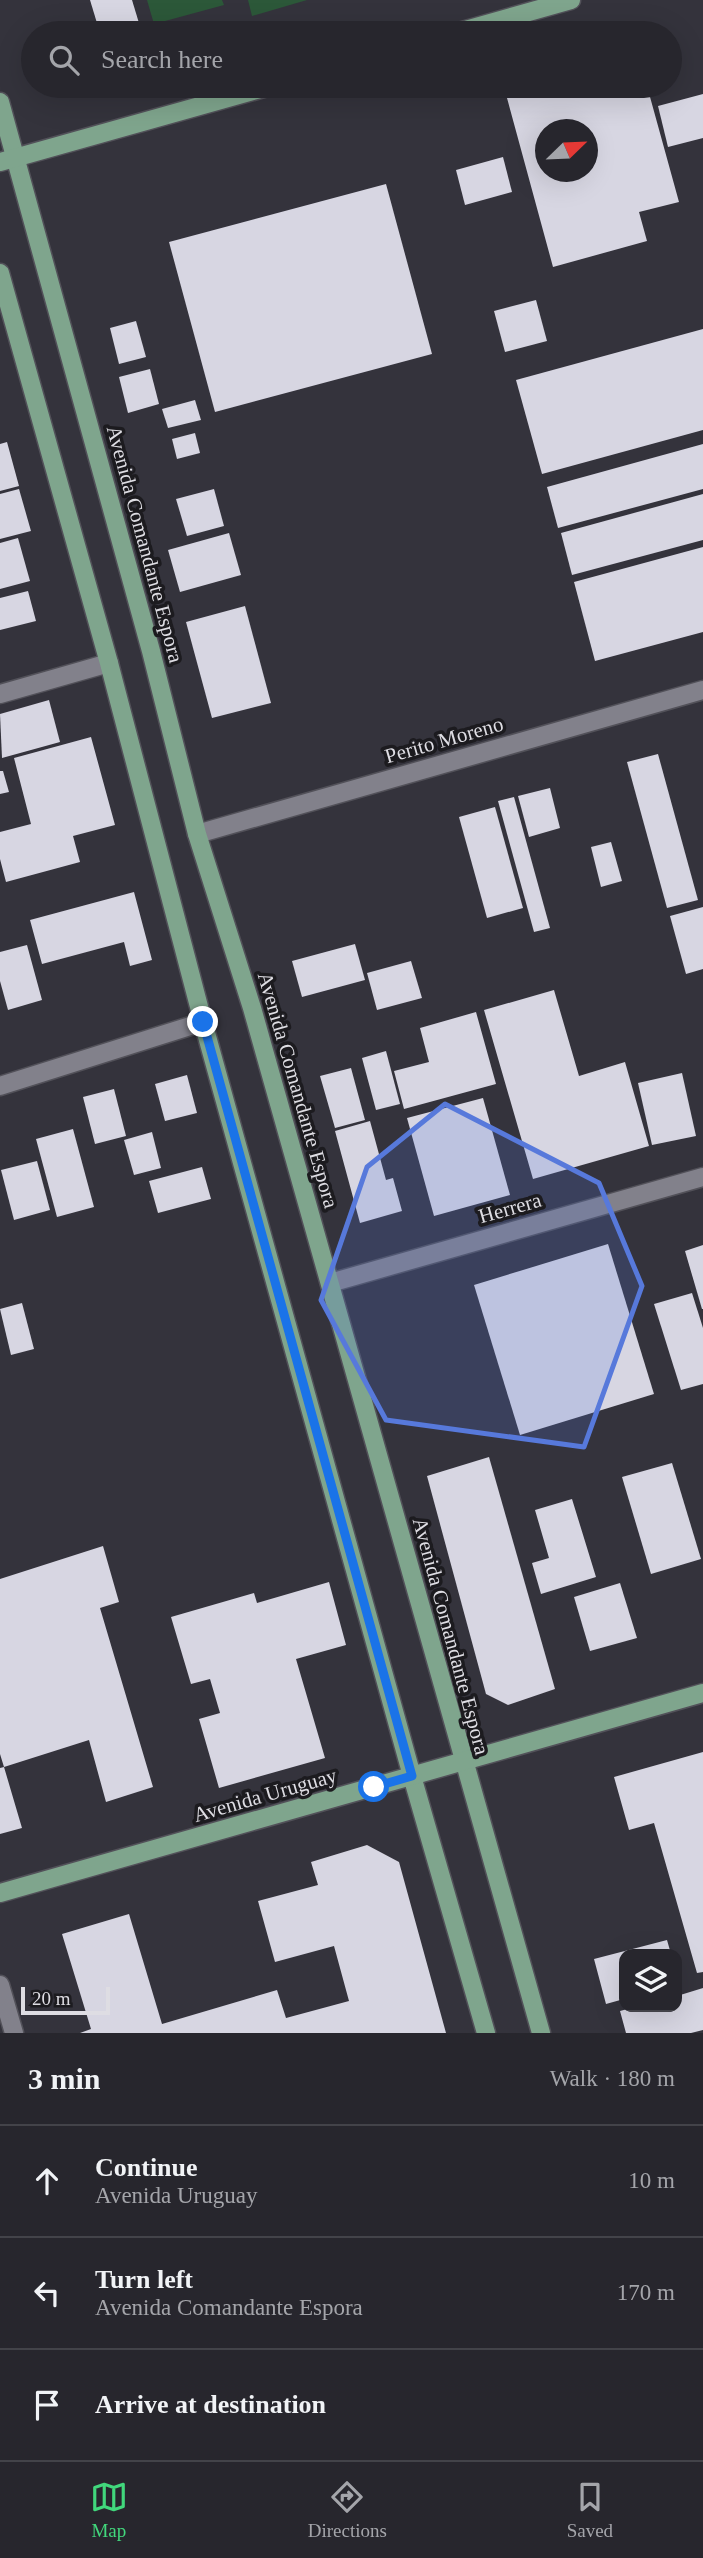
<!DOCTYPE html>
<meta charset="utf-8">
<style>
:root{--surface:#27262d;--page:#333239;--text:#f1f3f6;--muted:#a4a5aa;--line:#434349;--accent:#41d77c}
body{margin:0;font-family:Georgia,serif;background:var(--page);color:var(--text)}
.controls{position:absolute;right:21px;bottom:21px;display:grid;overflow:hidden;border-radius:14px;box-shadow:0 7px 28px #0002}
.controls button{width:63px;height:63px;display:grid;place-items:center;padding:0;border:0;border-bottom:2px solid var(--line);background:var(--surface);color:var(--text);font:35px sans-serif}
.compass{position:absolute;left:535px;top:119px;width:63px;height:63px;border-radius:50%;background:var(--surface);box-shadow:0 7px 28px #0002;rotate:67deg}
.scale{position:absolute;left:21px;bottom:18px;width:89px;box-sizing:border-box;padding-left:7px;border:4px solid #dedde3;border-top:0;font-size:19px;line-height:24px;white-space:nowrap;color:#dedde3;-webkit-text-stroke:5px #1c1b1f;paint-order:stroke}
.stop{position:absolute;width:21px;height:21px;margin:-16px;border:5px solid #1a73e8;border-radius:50%;background:#fff}
.stop.end{background:#1a73e8;border-color:#fff;box-shadow:0 2px 7px #0008}
.list{margin:0;padding:0;list-style:none}
h2{display:flex;justify-content:space-between;align-items:center;height:91px;margin:0;padding:0 28px;font-size:30px}
h2 small{font-size:23px;font-weight:400;color:var(--muted)}
.list li{display:grid;grid-template-columns:46px 1fr auto;gap:21px;align-items:center;box-sizing:border-box;height:112px;padding:0 28px;border-top:2px solid var(--line)}
.list b{display:block;font-size:26px;white-space:nowrap}
.list p{margin:0;font-size:23px;white-space:nowrap;color:var(--muted)}
.list em{font-size:23px;font-style:normal;color:var(--muted)}
.icon{flex:none;width:38px;height:38px;fill:none;stroke:currentColor;stroke-width:2;stroke-linecap:round;stroke-linejoin:round}
.map{position:relative;flex:none;width:703px;height:2033px;overflow:hidden}
.search{position:absolute;background:var(--surface);box-shadow:0 7px 28px #0002;left:21px;right:21px;top:21px;height:77px;display:flex;align-items:center;gap:18px;box-sizing:border-box;padding:0 24px;border-radius:38px;color:var(--muted);font-size:26px}
.sheet{height:427px;background:var(--surface)}
nav{display:flex;justify-content:space-around;align-items:center;box-sizing:border-box;height:98px;border-top:2px solid var(--line);background:var(--surface);font-size:19px;color:var(--muted)}
nav a{display:grid;justify-items:center;gap:4px}
nav .on{color:var(--accent)}
.map>svg:first-child{display:block}
.green{fill:#2c5839}
.building{fill:#d7d6e2;fill-rule:evenodd}
.lines{fill:none;stroke-linecap:round;stroke-linejoin:round}
.minor-casing{stroke:#525159;stroke-width:21}
.major-casing{stroke:#525159;stroke-width:21}
.minor{stroke:#82818b;stroke-width:18}
.major{stroke:#7fa58d;stroke-width:18}
.route{stroke:#1a73e8;stroke-width:9}
.marked{fill:#5779db;fill-opacity:0.2;stroke:#5779db;stroke-width:5;stroke-linejoin:round}
.labels{text-anchor:middle;dominant-baseline:central;stroke-width:7;stroke-linejoin:round;paint-order:stroke}
.street-label{font-size:21px;fill:#dedde3;stroke:#1c1b1f}
</style>
<div class="map">
<svg width="703" height="2033" viewBox="0 0 703 2033">
<rect width="100%" height="100%" fill="#34333c"/>
<g class="green">
<path d="M147,0H222L224,5L154,24Z"/>
<path d="M248,0H307L252,16Z"/>
</g>
<g class="building">
<path d="M90,0H132L142,33H100Z"/>
<path d="M511,86H647L679,202L639,212L647,241L553,267L504,87ZM546,130H588V172H546Z"/>
<path d="M703,94V138L668,147L658,106Z"/>
<path d="M503,157L512,192L465,205L456,170Z"/>
<path d="M386,184L432,354L215,412L169,242Z"/>
<path d="M536,300L547,341L505,352L494,311Z"/>
<path d="M136,321L146,357L119,364L110,328Z"/>
<path d="M703,329V430L542,474L516,380Z"/>
<path d="M150,369L159,404L128,413L119,377Z"/>
<path d="M195,400L201,420L168,428L162,409Z"/>
<path d="M195,433L200,453L177,459L172,439Z"/>
<path d="M7,442L19,486L0,491V444Z"/>
<path d="M703,444V489L558,528L547,487Z"/>
<path d="M19,489L31,531L0,539V494Z"/>
<path d="M214,489L224,526L187,536L176,499Z"/>
<path d="M703,494V540L572,575L561,533Z"/>
<path d="M229,533L241,575L180,592L168,550Z"/>
<path d="M18,538L30,581L0,589V543Z"/>
<path d="M703,547V632L595,661L574,582Z"/>
<path d="M28,591L36,621L0,630V598Z"/>
<path d="M245,606L271,703L212,718L186,622Z"/>
<path d="M49,700L60,742L2,758L0,714Z"/>
<path d="M91,737L115,825L73,836L80,862L6,882L0,859V832L31,824L14,758Z"/>
<path d="M658,754L698,900L667,908L627,762Z"/>
<path d="M0,771H3L9,792L0,794Z"/>
<path d="M550,788L560,828L529,837L518,796Z"/>
<path d="M514,797L550,928L534,932L498,801Z"/>
<path d="M495,807L523,908L487,918L459,817Z"/>
<path d="M611,842L622,881L601,887L591,847Z"/>
<path d="M134,892L152,960L130,966L124,942L42,964L30,920Z"/>
<path d="M703,907V969L686,974L670,916Z"/>
<path d="M355,944L365,980L302,997L292,961Z"/>
<path d="M27,945L42,1000L8,1010L0,981V952Z"/>
<path d="M411,961L422,998L377,1010L367,973Z"/>
<path d="M554,990L579,1076L625,1062L649,1146L533,1179L484,1010Z"/>
<path d="M476,1012L496,1084L404,1109L394,1071L429,1062L420,1028Z"/>
<path d="M386,1051L400,1104L376,1110L362,1058Z"/>
<path d="M351,1068L365,1120L335,1128L320,1076Z"/>
<path d="M682,1073L696,1136L652,1145L638,1083Z"/>
<path d="M187,1075L197,1113L165,1121L155,1084Z"/>
<path d="M114,1089L126,1136L95,1144L83,1097Z"/>
<path d="M483,1098L510,1195L434,1216L407,1118Z"/>
<path d="M370,1121L386,1180L393,1178L402,1211L360,1223L335,1131Z"/>
<path d="M73,1129L94,1207L57,1217L36,1139Z"/>
<path d="M152,1132L161,1168L134,1175L124,1140Z"/>
<path d="M37,1161L50,1210L14,1220L1,1170Z"/>
<path d="M202,1167L211,1199L158,1213L149,1181Z"/>
<path d="M608,1244L654,1394L520,1435L474,1285Z"/>
<path d="M703,1245V1309H702L685,1251Z"/>
<path d="M692,1293L703,1328V1384L681,1390L654,1304Z"/>
<path d="M22,1303L34,1349L11,1355L0,1309Z"/>
<path d="M489,1457L555,1689L508,1705L486,1694L427,1476Z"/>
<path d="M672,1463L701,1559L651,1574L622,1477Z"/>
<path d="M572,1499L596,1577L541,1594L532,1563L549,1558L535,1510Z"/>
<path d="M103,1546L119,1602L100,1608L153,1787L106,1802L89,1740L4,1767L22,1828L0,1834V1768L4,1767L0,1754V1579Z"/>
<path d="M329,1582L346,1645L296,1659L325,1758L219,1788L199,1719L220,1713L210,1679L191,1684L171,1617L254,1593L257,1603Z"/>
<path d="M620,1583L637,1638L590,1651L574,1597Z"/>
<path d="M703,1752V1972L697,1973L654,1823L629,1830L614,1777Z"/>
<path d="M367,1845L399,1862L446,2033H80L91,2029L62,1934L129,1914L162,2024L277,1990L286,2018L349,2001L334,1946L275,1962L258,1901L318,1885L311,1862Z"/>
<path d="M667,1940L671,1954H624V1999L606,2004L594,1959Z"/>
<path d="M703,1988V2030L691,2033H626L620,2011L635,2007H677V1996Z"/>
</g>
<g class="lines">
<defs>
<g id="minor">
<path d="M0,694L109,663"/>
<path d="M197,834L703,690"/>
<path d="M0,1086L203,1022"/>
<path d="M330,1283L703,1177"/>
<path d="M0,1985L14,2033"/>
</g>
<g id="major">
<path d="M455,33L571,0"/>
<path d="M0,102L151,651L197,834L252,1008L541,2033"/>
<path d="M0,162L271,86"/>
<path d="M0,273L109,663L203,1022L412,1776L486,2033"/>
<path d="M0,1893L703,1693"/>
</g>
</defs>
<use href="#minor" class="minor-casing"/>
<use href="#major" class="major-casing"/>
<use href="#minor" class="minor"/>
<use href="#major" class="major"/>
</g>
<g class="lines">
<path class="route" d="M203,1022L412,1776L374,1787"/>
</g>
<path class="marked" d="M445,1104L599,1183L642,1286L584,1447L386,1420L321,1300L367,1167Z"/>
<g class="labels">
<g class="street-label">
<text transform="translate(145 544) rotate(75)">Avenida Comandante Espora</text>
<text transform="translate(444 740) rotate(-16)">Perito Moreno</text>
<text transform="translate(298 1090) rotate(74)">Avenida Comandante Espora</text>
<text transform="translate(510 1208) rotate(-16)">Herrera</text>
<text transform="translate(451 1636) rotate(75)">Avenida Comandante Espora</text>
<text transform="translate(265 1795) rotate(-16)">Avenida Uruguay</text>
</g>
</g>
</svg>
<div class="controls">
<button><svg class="icon" aria-label="layers" viewBox="0 0 24 24"><path d="M12 4l9 5-9 5-9-5zM3 14l9 5 9-5"/></svg></button>
</div>
<svg class="compass" viewBox="-18 -18 36 36"><path d="M0-13l5 13h-10z" fill="#e53935"/><path d="M0 13l5-13h-10z" fill="#a4a5aa"/></svg>
<div class="scale">20 m</div>
<div class="stop" style="left:374px;top:1787px"></div>
<div class="stop end" style="left:203px;top:1022px"></div>
<div class="search"><svg class="icon" aria-label="search" viewBox="0 0 24 24"><circle cx="10" cy="10" r="6"/><path d="M15 15l6 6"/></svg>Search here</div>
</div>
<section class="sheet">
<h2>3 min<small>Walk · 180 m</small></h2>
<ul class="list">
<li><svg class="icon" aria-label="ahead" viewBox="0 0 24 24"><path d="M12 20V5M6 11l6-6 6 6"/></svg><div><b>Continue</b><p>Avenida Uruguay</p></div><em>10 m</em></li>
<li><svg class="icon" aria-label="left" viewBox="0 0 24 24"><path d="M17 20v-9H6M10 6l-5 5 5 5"/></svg><div><b>Turn left</b><p>Avenida Comandante Espora</p></div><em>170 m</em></li>
<li><svg class="icon" aria-label="arrive" viewBox="0 0 24 24"><path d="M6 21V4h12l-3 4 3 4H6"/></svg><div><b>Arrive at destination</b></div></li>
</ul>
</section>
<nav>
<a class="on"><svg class="icon" aria-label="map" viewBox="0 0 24 24"><path d="M3 6l6-2 6 2 6-2v14l-6 2-6-2-6 2zM9 4v14M15 6v14"/></svg>Map</a>
<a><svg class="icon" aria-label="directions" viewBox="0 0 24 24"><path d="M12 3l9 9-9 9-9-9zM9 14v-3h6M13 9l2 2-2 2"/></svg>Directions</a>
<a><svg class="icon" aria-label="saved" viewBox="0 0 24 24"><path d="M7 4h10v16l-5-4-5 4z"/></svg>Saved</a>
</nav>
